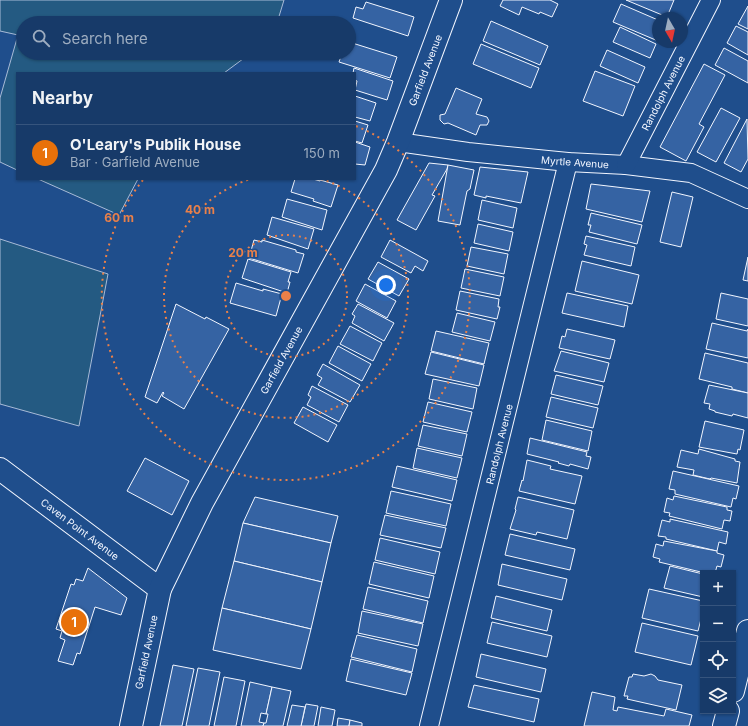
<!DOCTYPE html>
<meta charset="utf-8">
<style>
:root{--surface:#173a69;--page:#244571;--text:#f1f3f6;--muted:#9eadc0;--line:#36547d;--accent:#e69b98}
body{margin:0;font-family:Inter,sans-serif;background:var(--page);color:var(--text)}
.controls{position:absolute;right:12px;bottom:12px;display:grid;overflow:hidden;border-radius:0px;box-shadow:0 1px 3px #0004}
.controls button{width:36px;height:36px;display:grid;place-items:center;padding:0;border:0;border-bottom:1px solid var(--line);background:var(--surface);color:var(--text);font:20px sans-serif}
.compass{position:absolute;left:652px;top:12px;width:36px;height:36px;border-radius:50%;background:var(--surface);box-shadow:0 1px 3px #0004;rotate:171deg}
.you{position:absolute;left:386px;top:285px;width:14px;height:14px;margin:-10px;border:3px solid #fff;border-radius:50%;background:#1a73e8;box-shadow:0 0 0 6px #1a73e833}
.badge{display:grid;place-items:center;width:26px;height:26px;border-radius:50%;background:var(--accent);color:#fff;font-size:13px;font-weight:700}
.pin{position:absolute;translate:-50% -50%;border:2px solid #fff;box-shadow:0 1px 4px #0006}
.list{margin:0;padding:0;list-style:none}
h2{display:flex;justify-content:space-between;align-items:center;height:52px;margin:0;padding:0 16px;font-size:17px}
h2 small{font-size:13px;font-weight:400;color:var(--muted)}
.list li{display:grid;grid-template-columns:26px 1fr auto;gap:12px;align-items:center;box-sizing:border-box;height:56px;padding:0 16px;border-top:1px solid var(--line)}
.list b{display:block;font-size:15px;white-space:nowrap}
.list p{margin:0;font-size:13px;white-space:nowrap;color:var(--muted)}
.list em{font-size:13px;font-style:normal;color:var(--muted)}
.icon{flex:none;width:22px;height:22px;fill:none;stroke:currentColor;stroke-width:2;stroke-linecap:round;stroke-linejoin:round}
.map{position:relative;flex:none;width:748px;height:726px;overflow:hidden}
.search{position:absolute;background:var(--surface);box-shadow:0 1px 3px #0004;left:16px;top:16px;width:340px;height:44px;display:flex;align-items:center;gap:10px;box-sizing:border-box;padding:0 14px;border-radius:22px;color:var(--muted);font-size:15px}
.panel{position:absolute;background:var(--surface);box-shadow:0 1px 3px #0004;left:16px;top:72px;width:340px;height:108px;border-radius:0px}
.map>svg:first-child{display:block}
.green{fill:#245a82;stroke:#a8bbd7}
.building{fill:#3563a3;stroke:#f2f6ff}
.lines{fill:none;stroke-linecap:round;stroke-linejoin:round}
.minor-casing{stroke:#f2f6ff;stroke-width:20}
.tertiary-casing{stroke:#f2f6ff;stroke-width:24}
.secondary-casing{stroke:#f2f6ff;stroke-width:24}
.minor{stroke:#1f4e8c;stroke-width:18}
.tertiary{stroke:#1f4e8c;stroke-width:22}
.secondary{stroke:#1f4e8c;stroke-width:22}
.ring{fill:none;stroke:#ea8049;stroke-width:2;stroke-dasharray:2 4}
.labels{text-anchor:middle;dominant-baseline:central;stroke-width:3;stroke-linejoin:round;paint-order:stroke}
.street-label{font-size:10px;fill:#f2f6ff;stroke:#1f4e8c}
.centre{fill:#ea8049;stroke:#1f4e8c;stroke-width:2}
.ring-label{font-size:12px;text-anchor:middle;font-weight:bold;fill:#ea8049;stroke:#1f4e8c;stroke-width:3;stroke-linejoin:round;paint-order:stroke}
</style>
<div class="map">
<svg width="748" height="726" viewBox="0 0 748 726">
<rect width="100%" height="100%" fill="#1f4e8c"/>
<g class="green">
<path d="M0,0H284L277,23H23V53H251L224,73H17V170L0,162V98L18,35L0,31Z"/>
<path d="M38,179H138L119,215Z"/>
<path d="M0,239L108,274L79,426L0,404Z"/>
</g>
<g class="building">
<path d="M503,0H550L558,4L552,17L540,12L539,14L522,7L519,15L500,6Z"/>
<path d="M626,0H674L667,17Z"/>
<path d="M366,2L414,17L408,36L353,18L356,7L363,9Z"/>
<path d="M621,4L658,20V41L613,22Z"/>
<path d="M748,6V29L738,24Z"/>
<path d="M491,21L548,46L540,65L483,41Z"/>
<path d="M736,26L748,32V55L727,43Z"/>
<path d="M620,27L656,44L650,58L613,42Z"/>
<path d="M349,42L397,57L390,78L339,62L342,53H349Z"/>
<path d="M481,44L539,68L531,88L473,64Z"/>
<path d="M724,48L748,61V83L715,65Z"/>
<path d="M607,50L645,67L638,83L600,66Z"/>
<path d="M704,64L725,75L699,124L704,127L686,161L660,147Z"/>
<path d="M354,68L393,81L387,100L355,90L357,81L355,80V73H353Z"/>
<path d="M595,71L635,86L623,116L583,101Z"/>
<path d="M456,88L482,99L476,114L487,117L489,121L487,125H480L476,135L448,123L444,124L440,120V115L445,114Z"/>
<path d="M355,96L376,103L370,121L355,117Z"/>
<path d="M721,108L740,118L716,162L697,152Z"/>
<path d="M747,119L748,159L741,172L724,163Z"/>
<path d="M355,121L368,125L362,143L355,141Z"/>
<path d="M355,142L370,147L365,165L355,164Z"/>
<path d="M429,163L448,165L447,169L432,195L435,196L416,230L397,220Z"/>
<path d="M448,165L474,170L470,189L467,191L460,225L438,221Z"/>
<path d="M480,167L528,172L521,203L486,196V198L474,195Z"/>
<path d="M295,179H313L320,181V180L338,185L331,207L313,201L314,199L291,192Z"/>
<path d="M591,184L650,191L642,222L586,209Z"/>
<path d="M672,192L693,197L681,247L660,242Z"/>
<path d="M287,199L327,210L322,230L282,217Z"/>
<path d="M482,200L517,208L513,228L478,220Z"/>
<path d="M591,213L642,225L637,244L589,232L591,225H588Z"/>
<path d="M272,217L314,229L308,249L267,235Z"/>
<path d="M478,224L513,232L509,251L474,243Z"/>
<path d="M586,236L635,247L631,266L584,255L587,245L584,244Z"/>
<path d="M254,240L262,242V240L296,250V252L304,254L298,273L249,258Z"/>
<path d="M390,240L428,261L423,271L415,266L411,273L381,257Z"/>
<path d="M471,247L508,254L504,274L467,266Z"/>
<path d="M748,257V281L743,280Z"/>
<path d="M248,259L291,272L288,282H290L287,293L242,278Z"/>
<path d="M582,261L639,275L632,304L575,291Z"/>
<path d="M378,262L409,279L399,296L368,279Z"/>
<path d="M465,269L504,277L500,296L461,288Z"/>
<path d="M236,283L263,291V289L282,294L276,316L230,303Z"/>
<path d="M365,284L396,301L387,318L356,301Z"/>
<path d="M460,291L499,299L498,307H500L497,319L456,310Z"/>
<path d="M567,293L628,306L624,327L562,313Z"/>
<path d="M721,293L748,299V326L716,319Z"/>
<path d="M176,304L205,319L206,317L229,329L184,409L162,396L164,393L163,392L157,403L145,397Z"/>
<path d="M358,304L394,323L384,341L352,323L355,316L352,314Z"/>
<path d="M457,313L495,322L490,341L452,332Z"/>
<path d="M712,323L747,331L748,329V358L706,349Z"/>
<path d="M350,326L382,343L373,361L340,344Z"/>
<path d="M567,329L615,340L610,359L559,348L562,336L565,337Z"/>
<path d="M436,331L489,343L484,364L431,351Z"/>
<path d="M338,346L371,364L362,381L329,363Z"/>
<path d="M561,351L609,363L604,382L554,371Z"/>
<path d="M431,352L484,365L479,386L425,374Z"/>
<path d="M705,353L748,363V393L732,389V387L699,379Z"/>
<path d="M323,364L360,385L350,402L318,385L322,378L317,375Z"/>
<path d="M556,375L603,386L598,405L551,394Z"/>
<path d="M433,379L477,388L473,409L429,399Z"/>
<path d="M709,385L748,393V418L733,414L732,416L715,412V411L709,409L710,404L704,403Z"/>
<path d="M312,386L348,405L339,422L307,405L311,397L308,395Z"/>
<path d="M551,397L598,408L593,428L546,417Z"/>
<path d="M428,402L472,412L467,432L423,422Z"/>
<path d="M303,407L337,425L328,442L294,423Z"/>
<path d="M546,420L592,431L588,451L542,440Z"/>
<path d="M705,421L744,430L740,450L738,449L737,454L699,447Z"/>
<path d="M423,425L467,434L462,456L418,446Z"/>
<path d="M530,438L587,452L586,456L591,457L588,469L570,464L569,466L558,463L559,462L527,454Z"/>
<path d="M417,448L462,458L457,478L413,468Z"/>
<path d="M699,449L735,459V461L740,462L737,483L711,478L710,479L693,475L694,470L677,467L681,450L698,454Z"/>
<path d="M145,458L189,481L172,515L127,491Z"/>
<path d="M527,460L551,466L550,469L582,476L575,504L519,491L522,480L523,481Z"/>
<path d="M397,466L457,480L452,501L392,487Z"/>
<path d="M673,471L739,486L736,499L733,498L731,507L675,494V490L669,489Z"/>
<path d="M391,491L451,504L446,526L386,513Z"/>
<path d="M674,496L727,507V510L732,511L730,521L724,520L722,529L669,516L670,513L664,512L667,498L673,500Z"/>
<path d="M255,497L338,516L331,543L243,523Z"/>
<path d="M518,497L574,510L567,539L537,532L536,535L510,529L516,510L515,509Z"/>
<path d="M385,515L446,528L441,548L380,535Z"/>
<path d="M670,519L728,532L726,544L719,542L717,551L666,539V537L658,536L662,520L670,522Z"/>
<path d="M243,523L331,543L322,582L234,561Z"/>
<path d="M510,534L575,549L570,570L505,555Z"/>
<path d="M380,538L440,552L435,574L375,560Z"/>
<path d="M664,541L717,551V553L724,555L721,567L717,566L715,573H705L659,562L660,559L653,557L656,544L663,546Z"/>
<path d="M234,561L322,582L311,629L222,608Z"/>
<path d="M374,562L434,576L429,598L369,584Z"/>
<path d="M502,564L567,579L562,600L498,585Z"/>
<path d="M670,566L703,574V597L664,588Z"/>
<path d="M88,568L127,598L121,615L95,607L80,654L77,653L73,665L58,661L65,640L60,638L62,631L56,629L71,584L74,585L76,579L83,581Z"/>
<path d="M368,587L428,601L423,623L363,609Z"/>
<path d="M649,589L703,601V611L698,631L642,618Z"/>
<path d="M496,596L552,610L547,631L491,618Z"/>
<path d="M222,608L311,629L301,669L213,650Z"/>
<path d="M362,611L423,624L418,646L358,633Z"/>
<path d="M492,622L552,636L547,657L487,643Z"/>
<path d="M642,623L698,636L691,665L635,652Z"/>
<path d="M357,635L417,649L412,672L351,657Z"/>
<path d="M481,654L546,669L541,692L476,677Z"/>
<path d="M351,659L412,673L406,695L346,681Z"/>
<path d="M173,665L194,669L182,726H160Z"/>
<path d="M198,668L220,672L209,726H186Z"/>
<path d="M633,674L644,676L651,674L655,676L658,680L682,685L676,710L627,699L628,696H624L629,677H632Z"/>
<path d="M224,677L245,681L236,726H214Z"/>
<path d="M250,682L272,687L266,714L261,713L259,722L264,723L263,726H241Z"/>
<path d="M474,685L539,699L534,722L468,707Z"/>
<path d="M272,687L291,691L283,726H263L264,723H266L268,714H266Z"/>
<path d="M592,692L615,697L613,710L617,711L618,707L664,716L666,709L692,715L689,726H584Z"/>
<path d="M306,704L318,706L314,726H301Z"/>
<path d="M292,705L305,707L301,726H287Z"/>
<path d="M321,707L335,710L332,726H318Z"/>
<path d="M338,718L350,720L349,726H337Z"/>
<path d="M350,720L362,723V726H349Z"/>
</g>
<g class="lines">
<defs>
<g id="minor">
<path d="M398,142L468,152L568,162L626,165L691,173L748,199"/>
<path d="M626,165L711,0"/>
<path d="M429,726L568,162"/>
</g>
<g id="tertiary">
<path d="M0,469L160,589"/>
<path d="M733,691L748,631"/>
<path d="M724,726L728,711"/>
</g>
<path id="secondary" d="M131,726L160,589L202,503L386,170L398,142L451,0"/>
</defs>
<use href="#minor" class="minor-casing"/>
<use href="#tertiary" class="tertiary-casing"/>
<use href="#secondary" class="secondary-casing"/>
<use href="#minor" class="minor"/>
<use href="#tertiary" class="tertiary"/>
<use href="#secondary" class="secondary"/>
</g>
<g class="ring">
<circle cx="286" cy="296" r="61"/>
<path d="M321 179A122 122 0 1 1 251 179"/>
<path d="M356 126A184 184 0 1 1 143 180"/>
</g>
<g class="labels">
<g class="street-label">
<text transform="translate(425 70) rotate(-69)">Garfield Avenue</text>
<text transform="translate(663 93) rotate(-63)">Randolph Avenue</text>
<text transform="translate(575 162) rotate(4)">Myrtle Avenue</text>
<text transform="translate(281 360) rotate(-61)">Garfield Avenue</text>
<text transform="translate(499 444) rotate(-76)">Randolph Avenue</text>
<text transform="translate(80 529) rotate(37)">Caven Point Avenue</text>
<text transform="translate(146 652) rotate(-78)">Garfield Avenue</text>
</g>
</g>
<circle cx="286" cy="296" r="6" class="centre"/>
<g class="ring-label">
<text x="200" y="214">40 m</text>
<text x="119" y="222">60 m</text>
<text x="243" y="257">20 m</text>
</g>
</svg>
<div class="controls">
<button>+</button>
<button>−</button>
<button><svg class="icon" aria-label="locate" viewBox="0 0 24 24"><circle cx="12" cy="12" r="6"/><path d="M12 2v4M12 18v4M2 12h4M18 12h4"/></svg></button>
<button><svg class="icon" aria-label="layers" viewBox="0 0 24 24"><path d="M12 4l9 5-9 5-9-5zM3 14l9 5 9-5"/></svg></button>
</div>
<svg class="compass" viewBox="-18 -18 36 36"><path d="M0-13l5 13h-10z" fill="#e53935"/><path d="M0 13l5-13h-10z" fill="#9eadc0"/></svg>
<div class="you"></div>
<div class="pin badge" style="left:74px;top:622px;background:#e8710a">1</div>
<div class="search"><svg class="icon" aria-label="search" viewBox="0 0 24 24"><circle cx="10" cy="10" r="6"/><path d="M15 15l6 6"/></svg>Search here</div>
<section class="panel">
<h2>Nearby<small></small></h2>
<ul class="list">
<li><span class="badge" style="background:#e8710a">1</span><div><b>O'Leary's Publik House</b><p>Bar · Garfield Avenue</p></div><em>150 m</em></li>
</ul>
</section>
</div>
